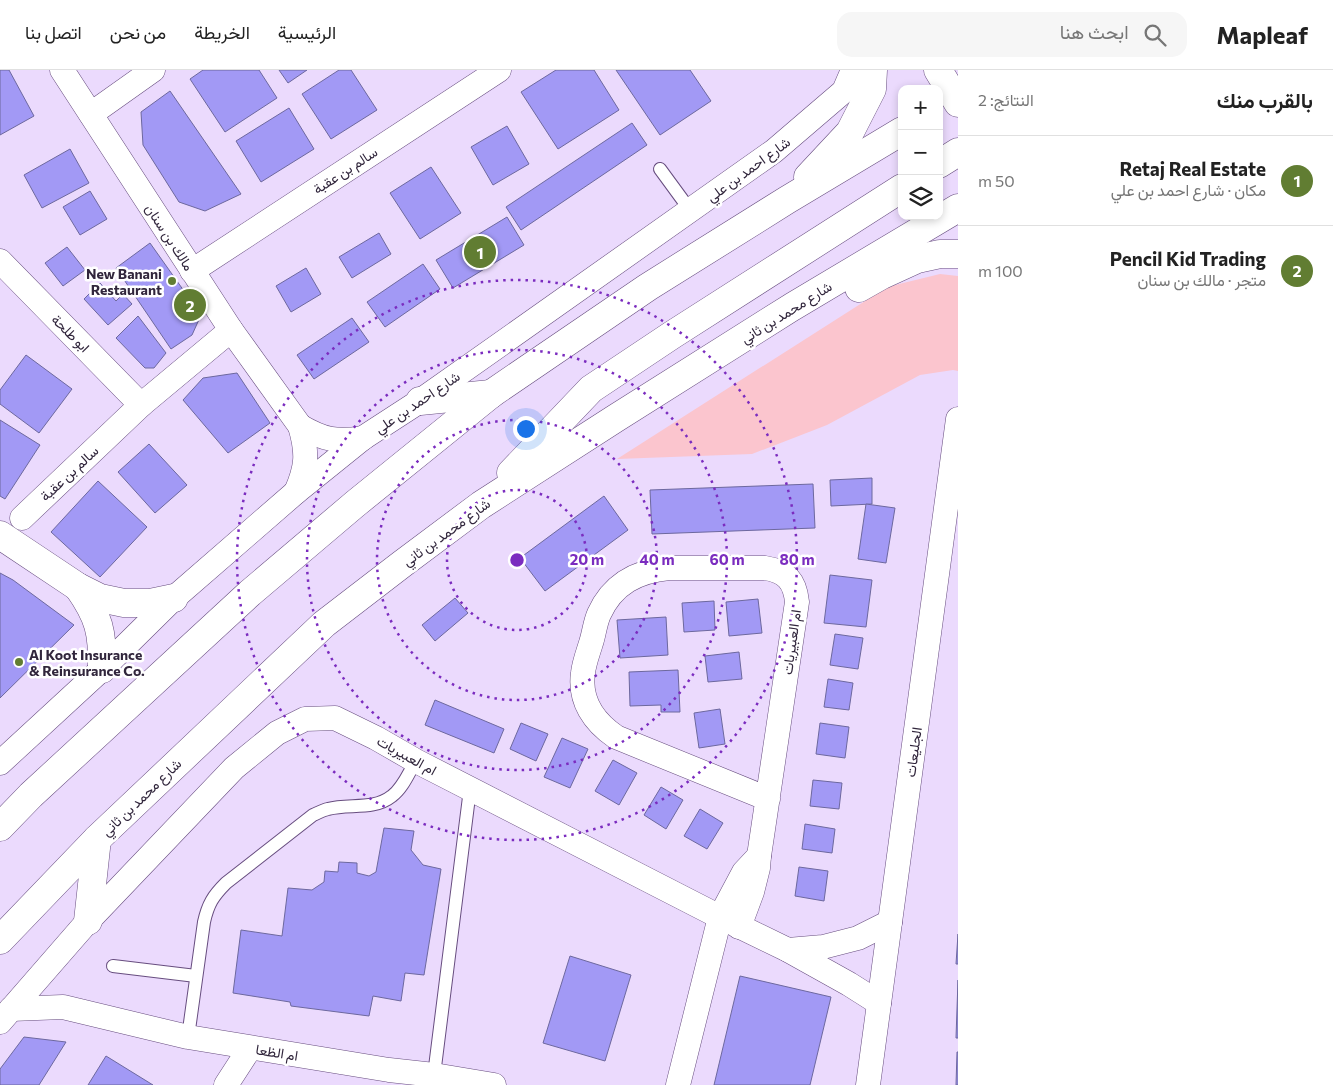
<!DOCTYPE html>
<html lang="ar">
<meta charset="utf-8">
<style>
:root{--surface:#fff;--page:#f6f6f6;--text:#222;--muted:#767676;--line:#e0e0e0;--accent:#617d32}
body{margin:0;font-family:Commissioner,Vazirmatn,sans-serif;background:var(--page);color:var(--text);direction:rtl}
.controls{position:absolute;right:15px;top:15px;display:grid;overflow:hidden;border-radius:10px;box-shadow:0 2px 8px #0003}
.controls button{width:45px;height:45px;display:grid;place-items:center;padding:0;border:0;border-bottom:1px solid var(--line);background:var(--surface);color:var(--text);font:25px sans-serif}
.you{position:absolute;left:525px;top:358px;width:18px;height:18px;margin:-12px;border:4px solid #fff;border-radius:50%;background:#1a73e8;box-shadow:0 0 0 8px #1a73e833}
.badge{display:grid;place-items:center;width:32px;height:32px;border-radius:50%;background:var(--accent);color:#fff;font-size:16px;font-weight:700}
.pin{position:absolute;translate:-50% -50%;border:2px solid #fff;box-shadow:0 1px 5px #0006}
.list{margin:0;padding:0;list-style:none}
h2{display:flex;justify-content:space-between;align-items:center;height:65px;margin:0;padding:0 20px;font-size:21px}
h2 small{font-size:16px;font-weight:400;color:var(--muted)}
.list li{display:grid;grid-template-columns:32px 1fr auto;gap:15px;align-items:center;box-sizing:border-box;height:90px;padding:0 20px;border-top:1px solid var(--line)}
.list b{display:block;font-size:19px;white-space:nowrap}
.list p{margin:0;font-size:16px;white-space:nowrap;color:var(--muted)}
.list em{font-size:16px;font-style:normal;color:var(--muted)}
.icon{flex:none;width:28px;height:28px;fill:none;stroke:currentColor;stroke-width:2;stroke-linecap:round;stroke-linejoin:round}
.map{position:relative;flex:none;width:958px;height:1015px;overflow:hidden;direction:ltr}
header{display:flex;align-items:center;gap:30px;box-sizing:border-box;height:70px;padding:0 25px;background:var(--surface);border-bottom:1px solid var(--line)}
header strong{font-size:24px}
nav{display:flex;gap:28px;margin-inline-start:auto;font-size:18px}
.search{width:350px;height:45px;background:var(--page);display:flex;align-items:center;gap:12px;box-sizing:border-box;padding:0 18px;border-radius:15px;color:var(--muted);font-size:19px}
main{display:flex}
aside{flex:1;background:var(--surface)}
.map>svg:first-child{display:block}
.green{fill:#fbc5ce}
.building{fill:#a299f5;stroke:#6d689e}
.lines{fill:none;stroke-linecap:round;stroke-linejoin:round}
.lane-casing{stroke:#674d7f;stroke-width:14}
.street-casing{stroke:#674d7f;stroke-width:25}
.secondary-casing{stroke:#674d7f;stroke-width:29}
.primary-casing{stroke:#674d7f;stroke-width:29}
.lane{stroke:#fff;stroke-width:12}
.street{stroke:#fff;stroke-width:24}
.secondary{stroke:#fff;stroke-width:28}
.primary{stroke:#fff;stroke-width:28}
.ring{fill:none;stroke:#7b2cbf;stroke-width:2.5;stroke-dasharray:2.5 5}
.poi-dot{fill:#617d32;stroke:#fff;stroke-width:2}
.labels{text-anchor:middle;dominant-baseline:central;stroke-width:5;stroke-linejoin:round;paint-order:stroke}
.street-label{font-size:14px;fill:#31263c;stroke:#fff}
.poi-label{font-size:14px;font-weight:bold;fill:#31263c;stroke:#fff;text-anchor:end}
.centre{fill:#7b2cbf;stroke:#fff;stroke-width:2.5}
.ring-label{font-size:15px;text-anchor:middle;font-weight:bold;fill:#7b2cbf;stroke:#fff;stroke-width:5;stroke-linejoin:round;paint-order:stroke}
</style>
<header>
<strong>Mapleaf</strong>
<div class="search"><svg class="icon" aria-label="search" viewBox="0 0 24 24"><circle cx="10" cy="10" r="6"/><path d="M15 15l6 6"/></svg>ابحث هنا</div>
<nav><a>الرئيسية</a><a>الخريطة</a><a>من نحن</a><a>اتصل بنا</a></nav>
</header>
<main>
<aside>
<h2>بالقرب منك<small>النتائج: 2</small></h2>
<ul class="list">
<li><span class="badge">1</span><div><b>Retaj Real Estate</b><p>مكان · شارع احمد بن علي</p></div><em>50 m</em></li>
<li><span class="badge">2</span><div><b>Pencil Kid Trading</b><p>متجر · مالك بن سنان</p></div><em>100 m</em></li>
</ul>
</aside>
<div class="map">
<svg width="958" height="1015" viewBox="0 0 958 1015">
<rect width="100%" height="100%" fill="#ebdafd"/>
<path class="green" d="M940,204L958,206V301L953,300L920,305L827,355L752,384L617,389L887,217Z"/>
<g class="building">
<path d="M0,0H9L34,46L0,65Z"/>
<path d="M203,0H259L277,28L225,62L190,9Z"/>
<path d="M279,0H307L288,13Z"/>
<path d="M339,0H351L377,40L331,69L302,24Z"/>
<path d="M556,0H594L619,40L558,79L521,22Z"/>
<path d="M616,0H690L711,31L660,65Z"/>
<path d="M170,21L241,124L205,141L179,132L143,75L141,42Z"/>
<path d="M289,38L314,79L261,112L236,71Z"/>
<path d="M632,53L647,75L521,160L506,137Z"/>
<path d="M507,56L529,94L493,115L471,77Z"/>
<path d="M70,79L89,113L42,138L24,105Z"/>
<path d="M431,97L461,143L420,169L390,123Z"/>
<path d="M90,121L107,149L80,165L63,137Z"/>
<path d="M507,147L524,175L453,218L436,190Z"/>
<path d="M379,163L391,184L352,208L339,187Z"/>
<path d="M150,173L201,245L192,265L171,279L116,198Z"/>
<path d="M67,177L85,200L63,216L45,193Z"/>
<path d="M423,194L440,219L385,257L367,232Z"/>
<path d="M306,198L321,224L291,242L276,216Z"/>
<path d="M100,213L116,231L123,224L132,234L108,255L84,229Z"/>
<path d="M138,246L166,283L154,298H145L116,268Z"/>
<path d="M352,248L369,272L314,309L297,285Z"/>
<path d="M26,285L72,319L39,363L0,334V320Z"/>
<path d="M237,303L270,353L228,383L183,330L203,308Z"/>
<path d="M0,350L40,375L5,429L0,426Z"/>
<path d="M149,374L187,415L155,443L118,402Z"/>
<path d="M872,408V434L831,436L830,410Z"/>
<path d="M98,411L147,457L100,507L51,462Z"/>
<path d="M813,414L815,458L652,464L650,420Z"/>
<path d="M604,426L628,460L545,521L520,488Z"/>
<path d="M866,434L895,438L886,493L858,489Z"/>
<path d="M0,503L13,510L74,555L0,628Z"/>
<path d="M830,505L872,510L866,557L824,553Z"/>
<path d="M455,528L468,543L435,571L422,555Z"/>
<path d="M758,529L762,563L729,566L726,532Z"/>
<path d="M714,531L715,560L684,562L682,533Z"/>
<path d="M666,547L668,585L620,588L617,550Z"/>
<path d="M835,564L863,568L858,599L830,595Z"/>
<path d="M739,582L742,609L708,612L705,586Z"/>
<path d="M678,600L680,642H661V635L630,636L629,602Z"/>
<path d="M828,609L853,613L849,640L824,637Z"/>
<path d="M435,630L504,659L494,683L425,655Z"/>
<path d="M720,639L725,674L699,678L694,643Z"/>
<path d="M521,653L548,664L536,691L510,679Z"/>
<path d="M820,653L849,657L845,688L816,684Z"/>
<path d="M562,668L588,679L570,718L544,707Z"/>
<path d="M613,690L637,703L619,735L595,721Z"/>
<path d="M813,710L842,713L839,739L810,736Z"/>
<path d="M661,717L683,730L666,759L644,745Z"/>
<path d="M700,739L723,753L707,779L684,766Z"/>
<path d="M805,754L835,759L832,783L802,779Z"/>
<path d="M384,758L414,761L411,780L423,795L441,799L424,905L405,903L401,931L373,926L369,946L291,936L290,932L233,923L241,860L282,866L288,818L312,820L324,812L325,801L338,802L339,792L357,793V803L369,806L376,802Z"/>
<path d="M799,797L828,801L824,831L795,826Z"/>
<path d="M958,864V894H956Z"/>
<path d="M570,886L631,905L605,991L543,973Z"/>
<path d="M740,906L831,927L810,1015H714Z"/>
<path d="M958,910V968H956Z"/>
<path d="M24,967L66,972L39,1015H0V999Z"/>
<path d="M957,982H958V1015H956Z"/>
<path d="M106,986L153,1015H88Z"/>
</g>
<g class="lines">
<defs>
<g id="lane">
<path d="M660,99L690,140"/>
<path d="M113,896L196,906"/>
<path d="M188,967L204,852C208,834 213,826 226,813L313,745C318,743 323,740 328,739C349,733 373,741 392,726C403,718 409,702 416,691"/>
<path d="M434,1005L470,719"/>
</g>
<g id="street">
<path d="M62,0L231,260L300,356C308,383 307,397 296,422"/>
<path d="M91,44L153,0"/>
<path d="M0,191L141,335"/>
<path d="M192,201L499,0"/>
<path d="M300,356C324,370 336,372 363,368"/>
<path d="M22,448L141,335L231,260"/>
<path d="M0,693L102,599L174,528L296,422L363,368L420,331L774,81L844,21L853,0"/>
<path d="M739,857L752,822L758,798L759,786L797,532C795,511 786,501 765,498H669C638,501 613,513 599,544C595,553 594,564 591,573C588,583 584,593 583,603C579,631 594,652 616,667L768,729"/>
<path d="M788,880L823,877L858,868L890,852"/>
<path d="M11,939L63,937L188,967L389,1000L434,1005L494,1015"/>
<path d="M0,952L88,851L234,698L277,663L305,649L335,648L376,668L416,691L720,847L788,880L849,914L879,933"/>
<path d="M226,1015L250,978"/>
<path d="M678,1015L720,847L744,802L759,786"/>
<path d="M868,1015L958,349"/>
</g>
<g id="secondary">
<path d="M0,465L78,517L100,528L124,533H150L174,528"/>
<path d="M78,517C99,547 103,562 102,599"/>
</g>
<g id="primary">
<path d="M938,0L958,33"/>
<path d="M939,94L958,82"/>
<path d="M808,107L850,62L872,19L873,0"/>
<path d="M859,218L882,205L917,189L940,184H958"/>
<path d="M420,331L491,324"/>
<path d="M511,403L591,319L672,265L902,118"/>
<path d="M0,757L31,725L250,523L355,434L491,324L648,217L787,130L902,61"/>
<path d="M88,851L97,769"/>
<path d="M0,870L97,769L324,554L402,494L481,435L616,348L792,237L958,138"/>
</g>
</defs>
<use href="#lane" class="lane-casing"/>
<use href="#street" class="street-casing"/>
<use href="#secondary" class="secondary-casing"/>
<use href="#primary" class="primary-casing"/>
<use href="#lane" class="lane"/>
<use href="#street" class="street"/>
<use href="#secondary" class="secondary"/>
<use href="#primary" class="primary"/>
</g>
<g class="ring">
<circle cx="517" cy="490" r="70"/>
<circle cx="517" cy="490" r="140"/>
<circle cx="517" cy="490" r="210"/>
<circle cx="517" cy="490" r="280"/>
</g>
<g class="poi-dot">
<circle cx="172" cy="211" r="5"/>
<circle cx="19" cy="592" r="5"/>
</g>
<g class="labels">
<g class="street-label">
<text transform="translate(748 99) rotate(-36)">شارع احمد بن علي</text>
<text transform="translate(345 100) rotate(-33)">سالم بن عقبة</text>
<text transform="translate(170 167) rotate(57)">مالك بن سنان</text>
<text transform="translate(786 242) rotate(-32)">شارع محمد بن ثاني</text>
<text transform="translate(71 263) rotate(45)">ابو طلحة</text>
<text transform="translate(417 332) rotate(-34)">شارع احمد بن علي</text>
<text transform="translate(69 403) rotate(-43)">سالم بن عقبة</text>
<text transform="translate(446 462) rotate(-36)">شارع محمد بن ثاني</text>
<text transform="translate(791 572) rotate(-82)">ام العبيريات</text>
<text transform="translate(913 682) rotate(-82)">الجليعات</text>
<text transform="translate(407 685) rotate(29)">ام العبيريات</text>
<text transform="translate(141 727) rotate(-44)">شارع محمد بن ثاني</text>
<text transform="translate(277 982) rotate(9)">ام الظعا</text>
</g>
<g class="poi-label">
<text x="162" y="203">New Banani<tspan x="162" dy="16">Restaurant</tspan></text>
<text x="29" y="584" text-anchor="start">Al Koot Insurance<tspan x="29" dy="16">&amp; Reinsurance Co.</tspan></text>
</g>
</g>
<circle cx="517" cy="490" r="8" class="centre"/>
<g class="ring-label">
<text x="587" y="495">20 m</text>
<text x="657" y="495">40 m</text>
<text x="727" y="495">60 m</text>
<text x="797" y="495">80 m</text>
</g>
</svg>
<div class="controls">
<button>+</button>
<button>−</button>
<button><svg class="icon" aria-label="layers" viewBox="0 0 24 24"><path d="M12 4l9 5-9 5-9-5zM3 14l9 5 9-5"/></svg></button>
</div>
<div class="you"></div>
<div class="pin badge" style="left:480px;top:182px">1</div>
<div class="pin badge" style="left:190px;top:235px">2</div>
</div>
</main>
